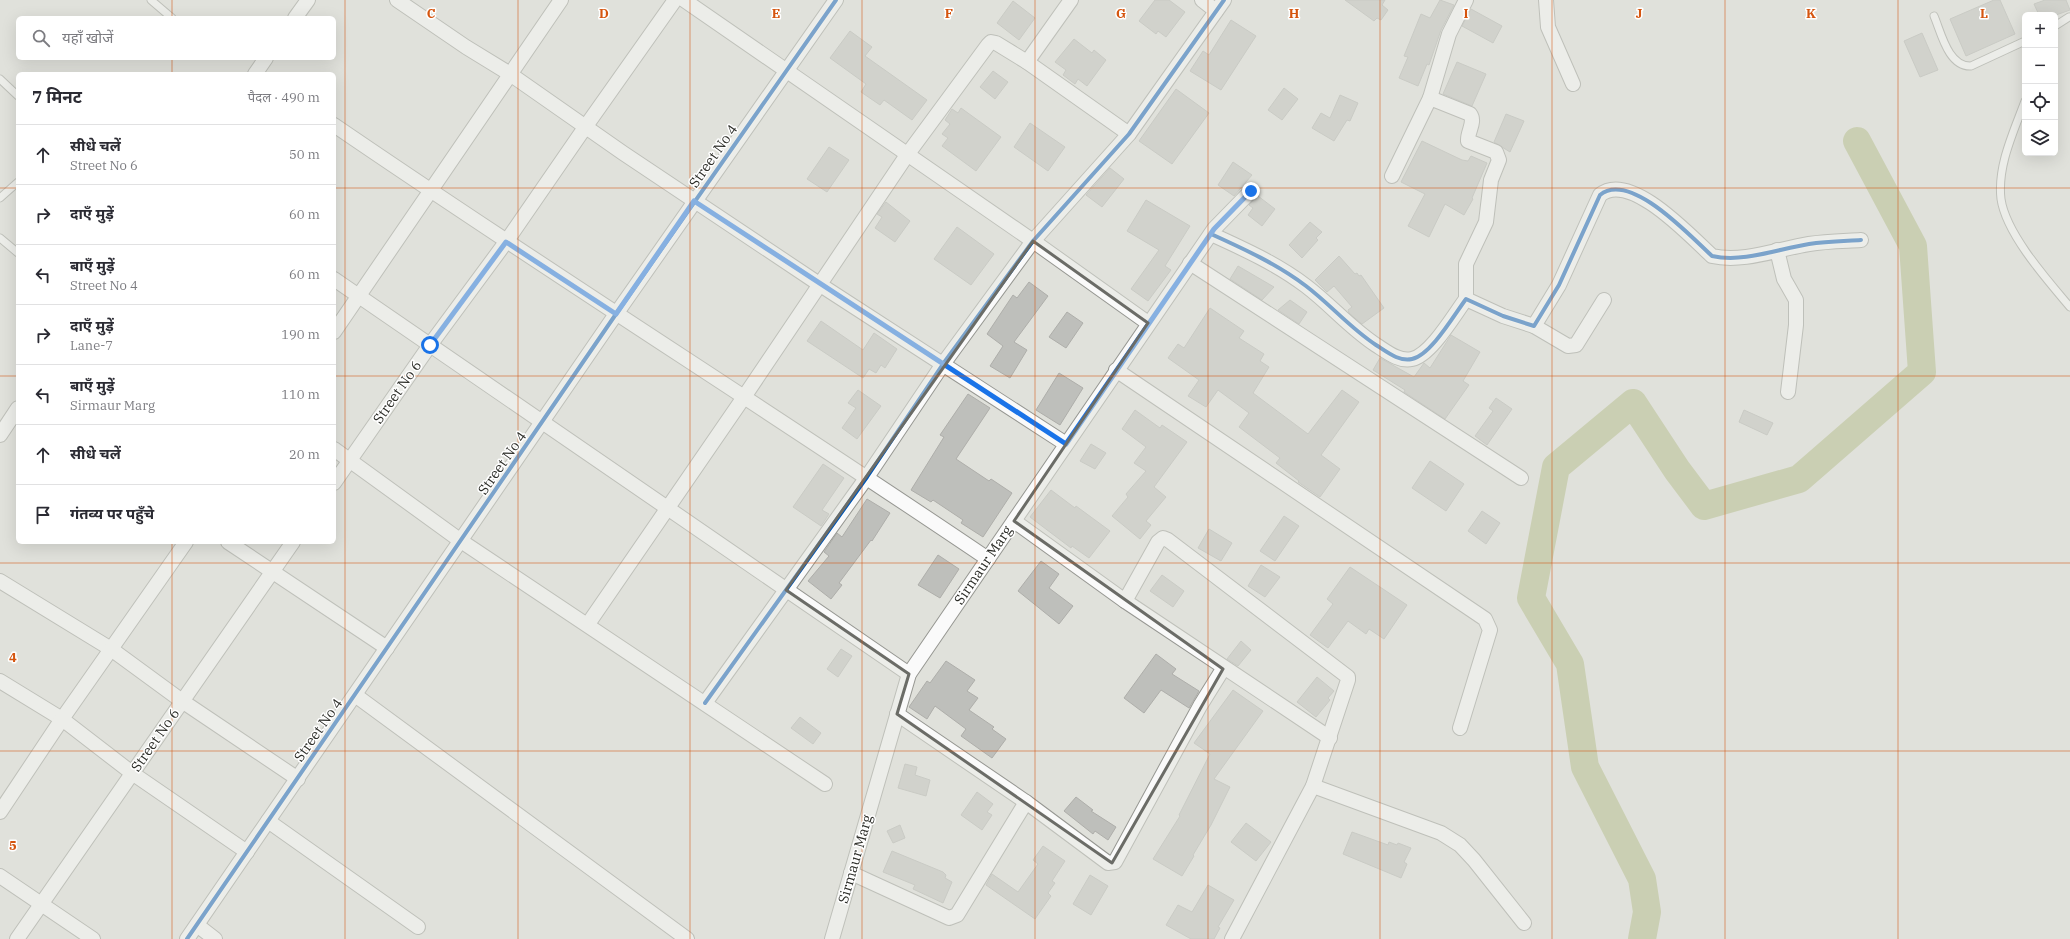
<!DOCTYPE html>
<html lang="hi">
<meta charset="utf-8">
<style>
:root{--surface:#fff;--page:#f2f2f3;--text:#2b2b33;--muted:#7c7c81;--line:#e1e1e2}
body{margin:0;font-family:"IBM Plex Serif","Noto Sans Devanagari",serif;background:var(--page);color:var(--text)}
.controls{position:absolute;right:12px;top:12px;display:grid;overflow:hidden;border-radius:6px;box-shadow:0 4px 16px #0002}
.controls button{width:36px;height:36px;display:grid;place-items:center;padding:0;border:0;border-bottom:1px solid var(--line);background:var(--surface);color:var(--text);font:20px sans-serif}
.stop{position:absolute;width:12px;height:12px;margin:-9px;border:3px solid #1a73e8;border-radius:50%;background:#fff}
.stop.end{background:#1a73e8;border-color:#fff;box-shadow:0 1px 4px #0008}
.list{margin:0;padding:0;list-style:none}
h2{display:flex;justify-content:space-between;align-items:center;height:52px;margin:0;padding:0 16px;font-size:17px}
h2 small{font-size:13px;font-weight:400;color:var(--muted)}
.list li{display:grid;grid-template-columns:26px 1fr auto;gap:12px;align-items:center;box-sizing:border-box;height:60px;padding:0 16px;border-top:1px solid var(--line)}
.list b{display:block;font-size:15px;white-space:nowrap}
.list p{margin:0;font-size:13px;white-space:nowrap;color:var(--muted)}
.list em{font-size:13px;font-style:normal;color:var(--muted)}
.icon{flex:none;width:22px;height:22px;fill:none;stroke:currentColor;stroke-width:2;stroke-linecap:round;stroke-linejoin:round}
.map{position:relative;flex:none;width:2070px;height:939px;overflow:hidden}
.search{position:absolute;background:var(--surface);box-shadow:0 4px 16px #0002;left:16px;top:16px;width:320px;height:44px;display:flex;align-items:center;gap:10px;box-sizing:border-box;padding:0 14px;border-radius:6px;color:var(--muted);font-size:15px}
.panel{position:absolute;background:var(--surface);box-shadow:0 4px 16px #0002;left:16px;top:72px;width:320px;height:472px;border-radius:6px}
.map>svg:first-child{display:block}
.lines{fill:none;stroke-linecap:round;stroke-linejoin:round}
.river{stroke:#b0b884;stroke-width:28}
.building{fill:#bebfbb;stroke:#aeaeaa}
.service-casing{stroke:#969792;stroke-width:9}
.minor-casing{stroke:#969792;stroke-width:16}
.service{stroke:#fafafa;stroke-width:7}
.minor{stroke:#fafafa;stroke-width:14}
.cycleway-casing{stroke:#fff;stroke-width:6}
.cycleway{stroke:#0057b8;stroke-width:4}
.route{stroke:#1a73e8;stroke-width:5}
.marked{fill:none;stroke:#6b6c67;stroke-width:3;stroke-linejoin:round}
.grid{fill:none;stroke:#d5550f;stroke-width:1;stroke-opacity:0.55}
.labels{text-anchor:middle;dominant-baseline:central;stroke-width:3;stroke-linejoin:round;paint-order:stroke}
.street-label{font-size:14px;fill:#2c2d28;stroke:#fff}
.grid-label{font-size:13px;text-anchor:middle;font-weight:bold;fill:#d5550f;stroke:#fff;stroke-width:3;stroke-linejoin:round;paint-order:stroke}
</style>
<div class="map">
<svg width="2070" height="939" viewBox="0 0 2070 939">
<rect width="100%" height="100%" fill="#e0e1db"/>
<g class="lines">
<path class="river" d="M1642,939L1647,912L1642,879L1585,767L1570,664L1531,598L1556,467L1633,403L1677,470L1704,506L1799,479L1922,372L1913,246L1857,141"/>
</g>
<g class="building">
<path d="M1155,0H1169L1185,12L1166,37L1158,31L1156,34L1139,21Z"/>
<path d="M1345,0H1385L1382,5L1388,10L1381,20L1377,18L1374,21Z"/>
<path d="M1440,0L1454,5L1441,30L1429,65L1427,64L1418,86L1399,78L1408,57L1404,56L1421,14L1430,18Z"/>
<path d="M1994,0H2000L2015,34L1966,56L1950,19Z"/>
<path d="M2045,0H2066L2070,10L2056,15H2039L2034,4Z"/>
<path d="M1013,1L1035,18L1019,40L997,23Z"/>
<path d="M1471,9L1502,26L1493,43L1462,26Z"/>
<path d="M1231,20L1256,36L1221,90L1190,71L1203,51L1209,55Z"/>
<path d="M850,31L872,47L865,56L927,100L912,120L884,100L880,105L861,92L866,84L830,58Z"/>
<path d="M1922,33L1938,70L1920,77L1904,41Z"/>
<path d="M1074,39L1092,53L1094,50L1106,60L1087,86L1078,79L1075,84L1063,75L1066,70L1055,62Z"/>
<path d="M1457,62L1486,74L1472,106L1443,94Z"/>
<path d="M993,71L1008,82L995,99L980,87Z"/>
<path d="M1284,88L1298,99L1282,120L1268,110Z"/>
<path d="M1176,89L1209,113L1172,164L1139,141Z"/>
<path d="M1340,95L1358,103L1350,121L1347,120L1334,141L1312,128L1321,113L1330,118Z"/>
<path d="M961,108L1001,137L976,171L942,146L948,138L942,134L950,124L945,120L952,109L958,113Z"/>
<path d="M1506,114L1524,121L1510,152L1494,142Z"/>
<path d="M1030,123L1065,147L1048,171L1014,147Z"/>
<path d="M1422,141L1462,160L1468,161L1471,156L1487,163L1472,198L1473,199L1464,215L1445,204L1429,237L1408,226L1425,194L1401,182Z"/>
<path d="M829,147L849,160L827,192L807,179Z"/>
<path d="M1233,162L1252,175L1234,196L1218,185Z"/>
<path d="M1110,168L1124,179L1102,207L1086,195Z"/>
<path d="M1258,196L1275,209L1262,226L1248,215L1253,208L1249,205Z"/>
<path d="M1146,200L1190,226L1165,266L1171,270L1148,301L1131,289L1159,250L1127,231Z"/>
<path d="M886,202L910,221L895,242L875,228L882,217L877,214Z"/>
<path d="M1310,222L1322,232L1316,238L1318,240L1302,258L1289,245Z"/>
<path d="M957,227L994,254L971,285L934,259Z"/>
<path d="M1339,256L1355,274L1357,273L1359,276L1361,275L1384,308L1362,324L1349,313L1348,310L1352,307L1334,286L1327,292L1315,280Z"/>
<path d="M1238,266L1274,287L1262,300L1230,279Z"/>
<path d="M1029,282L1048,296L1014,342L1027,350L1010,378L990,366L1003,346L987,334L1013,295L1017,298Z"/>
<path d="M1290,300L1307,312L1299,324L1278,310Z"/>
<path d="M1210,308L1244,331L1239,338L1264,354L1260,361L1269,367L1253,393L1308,434L1342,390L1359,402L1321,455L1340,469L1320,497L1298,482L1299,481L1276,463L1280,458L1239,427L1249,413L1218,390L1206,407L1188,396L1199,380L1168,358L1178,344L1184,348Z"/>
<path d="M1067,312L1083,323L1066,348L1049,337Z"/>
<path d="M821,321L863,350L874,333L897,349L885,368L881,365L876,373L869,369L863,378L807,341Z"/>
<path d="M1451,335L1480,352L1463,381L1469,385L1445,419L1404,392L1405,390L1373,370L1380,358L1414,377L1424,363L1430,368Z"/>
<path d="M1059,373L1083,388L1060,425L1036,410Z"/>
<path d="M858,390L881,406L857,439L842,428L856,408L848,403Z"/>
<path d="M968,394L990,408L956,459L989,481L991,479L1012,493L983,537L961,523L963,520L933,500L931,502L911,490L944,437L940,435Z"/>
<path d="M1496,398L1512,409L1487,445L1475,436L1493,411L1489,408Z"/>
<path d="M1135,410L1160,428L1162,425L1187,442L1154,487L1166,497L1146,521L1151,525L1140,539L1112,516L1128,497L1126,494L1146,471L1134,463L1146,447L1122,429Z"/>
<path d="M1744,410L1773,423L1767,435L1739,422Z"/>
<path d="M1091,444L1106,453L1095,469L1080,461Z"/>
<path d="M1430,461L1464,484L1446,511L1412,488Z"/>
<path d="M823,464L844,478L822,510L829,514L821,526L793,507Z"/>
<path d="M1051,490L1075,508L1076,506L1110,531L1089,558L1072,546L1071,548L1030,517Z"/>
<path d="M867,499L890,513L872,541L871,540L839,583L842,585L831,599L808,581L829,556L824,552L837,533L842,537Z"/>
<path d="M1482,511L1500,523L1486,544L1468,531Z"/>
<path d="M1284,516L1299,526L1275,561L1260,551Z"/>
<path d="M1209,529L1232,543L1221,561L1198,548Z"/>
<path d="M938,555L959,569L940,598L918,585Z"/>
<path d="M1041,561L1059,574L1049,588L1073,606L1059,624L1018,591Z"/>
<path d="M1261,565L1280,577L1265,597L1248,586Z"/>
<path d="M1350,567L1407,605L1384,639L1369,629L1366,634L1348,621L1328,648L1310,635L1333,604L1327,599Z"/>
<path d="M1162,575L1184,591L1173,607L1150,591Z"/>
<path d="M1241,641L1251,650L1238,666L1227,659Z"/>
<path d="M841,649L852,656L838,677L827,669Z"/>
<path d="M1156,654L1176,669L1172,674L1199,691L1189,708L1161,690L1144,713L1124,698Z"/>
<path d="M946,661L975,680L967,691L978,698L969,710L994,727L992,729L1006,739L992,758L961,736L966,729L935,706L927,719L909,707L927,681L930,683Z"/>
<path d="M1317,677L1334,691L1328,698L1330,700L1316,717L1297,702Z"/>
<path d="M1233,690L1263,711L1214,779L1230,787L1211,825L1193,855L1194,856L1182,876L1153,859L1180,816L1179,815L1210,754L1194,743Z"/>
<path d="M800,717L821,733L813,744L791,728Z"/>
<path d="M905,764L917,767L915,775L930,780L926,796L898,788Z"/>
<path d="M977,792L993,804L987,812L992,815L982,830L961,815Z"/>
<path d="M1076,797L1093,810L1091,811L1116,827L1108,840L1095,831L1093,834L1064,811Z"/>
<path d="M1246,823L1271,842L1256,861L1231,842Z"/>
<path d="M900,825L905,838L893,843L887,831Z"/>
<path d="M1352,832L1388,845L1389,842L1397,845L1398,843L1411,848L1404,862L1407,864L1401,878L1343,854Z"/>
<path d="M1043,846L1065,861L1052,881L1055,883L1048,893L1051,896L1035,919L986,885L992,874L1018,892L1038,864L1033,860Z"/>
<path d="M892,851L943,872L946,875L945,878L952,882L943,903L913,889L915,885L883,872Z"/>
<path d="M1090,875L1108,886L1091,915L1073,904Z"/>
<path d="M1208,885L1234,900L1218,927L1220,928L1214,939H1191L1166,925L1178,905L1192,912Z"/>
</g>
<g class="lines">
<defs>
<g id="service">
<path d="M151,0L172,18"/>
<path d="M1934,16C1941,32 1948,67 1971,66L2025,41"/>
<path d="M2055,26L2069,17"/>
<path d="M0,79L18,96"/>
<path d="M2025,101C2014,131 1997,166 2001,199C2006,234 2048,281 2070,307"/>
<path d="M0,198L18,182"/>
<path d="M0,238L18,253"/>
</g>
<g id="minor">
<path d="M397,0L466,47L510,74L623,153L819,284L1066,444"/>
<path d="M684,0L1033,241L1148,323"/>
<path d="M1202,0L1216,11"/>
<path d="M1546,0L1548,27L1573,84"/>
<path d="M295,18L308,0"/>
<path d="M1027,62L1129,134"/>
<path d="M255,74L266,58"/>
<path d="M1430,98L1449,34L1466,0"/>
<path d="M334,125C550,273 771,412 988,559"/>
<path d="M1392,176L1430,98L1470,114C1476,122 1467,132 1468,141L1496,152L1499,160L1491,180L1486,222L1466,264V299"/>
<path d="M1211,234C1244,249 1277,264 1306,286C1331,305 1350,328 1376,345C1387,352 1399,362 1412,359C1431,355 1454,315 1466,299L1503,316L1534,326L1559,285L1600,195C1630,170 1691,237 1712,256C1743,263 1778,249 1809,244C1826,241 1844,241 1861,240"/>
<path d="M1777,250L1784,279L1796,300V325L1788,392"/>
<path d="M1190,263L1521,478"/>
<path d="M334,279L909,674"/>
<path d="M1534,326L1568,346L1576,345L1604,300"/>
<path d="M334,332L561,0"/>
<path d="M1116,370L1485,619L1490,630L1460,728"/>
<path d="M0,435L18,408"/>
<path d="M334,449L461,541L825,784"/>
<path d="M334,483L430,345L506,242L586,126L675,0"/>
<path d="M1014,521L1125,601L1330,738"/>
<path d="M228,542L387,648"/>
<path d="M0,581L111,649L182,701L298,779"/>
<path d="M1125,601L1158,542L1163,538L1168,540L1348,677V680L1313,786L1232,939"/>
<path d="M588,624L744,397L907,155L988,45L991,42L996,43L1027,62L1071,0"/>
<path d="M0,681L62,719L132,773L247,852"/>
<path d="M355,695L687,939"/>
<path d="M705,703L867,477L943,364L1033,241L1129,134L1224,0"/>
<path d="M897,714L1026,802L1108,863L1115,862L1200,706L1223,669"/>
<path d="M1313,786L1441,833L1460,845L1474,860L1524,923"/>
<path d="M0,812L62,719L186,542"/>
<path d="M268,821L418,927"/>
<path d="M851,873L949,918L957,915L1026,802"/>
<path d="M0,876L93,939"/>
<path d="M197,925L215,939"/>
<path d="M17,939L293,542"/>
<path d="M187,939L616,314L836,0"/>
<path d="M832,939L909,674L1214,229L1251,191"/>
</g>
</defs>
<use href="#service" class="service-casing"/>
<use href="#minor" class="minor-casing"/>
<use href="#service" class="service"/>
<use href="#minor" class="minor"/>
<defs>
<g id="cycleway">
<path d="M1211,234C1244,249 1277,264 1306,286C1331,305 1350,328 1376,345C1387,352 1399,362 1412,359C1431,355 1454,315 1466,299L1503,316L1534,326L1559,285L1600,195C1630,170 1691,237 1712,256C1743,263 1778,249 1809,244C1826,241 1844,241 1861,240"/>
<path d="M705,703L867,477L943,364L1033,241L1129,134L1224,0"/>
<path d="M187,939L616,314L836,0"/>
</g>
</defs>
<use href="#cycleway" class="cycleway-casing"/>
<use href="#cycleway" class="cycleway"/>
</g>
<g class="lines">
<path class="route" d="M430,345L506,242L616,314L694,201L1066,444L1214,229L1251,191"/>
</g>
<path d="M0 0H2070V939H0ZM1033,241L1148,323L1014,521L1223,669L1112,863L897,714L909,674L786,590Z" fill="#e0e1db" fill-opacity=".55" fill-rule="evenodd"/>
<path class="marked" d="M1033,241L1148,323L1014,521L1223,669L1112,863L897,714L909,674L786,590Z"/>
<path class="grid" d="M172,0V18M345,0V939M518,0V939M690,0V939M862,0V939M1035,0V939M1208,0V939M1380,0V939M1552,0V939M1725,0V939M1898,0V939M172,58V74M0,188H18M334,188H2070M0,376H18M334,376H2070M172,542V939M0,563H2070M0,751H2070"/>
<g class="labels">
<g class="street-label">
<text transform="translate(713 156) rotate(-55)">Street No 4</text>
<text transform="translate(397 392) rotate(-55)">Street No 6</text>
<text transform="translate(502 463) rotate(-55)">Street No 4</text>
<text transform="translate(983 565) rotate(-56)">Sirmaur Marg</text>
<text transform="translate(318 730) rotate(-55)">Street No 4</text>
<text transform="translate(155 740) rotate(-55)">Street No 6</text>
<text transform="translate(855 859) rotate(-74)">Sirmaur Marg</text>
</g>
</g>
<g class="grid-label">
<text x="431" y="18">C</text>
<text x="604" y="18">D</text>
<text x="776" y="18">E</text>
<text x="949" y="18">F</text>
<text x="1121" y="18">G</text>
<text x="1294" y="18">H</text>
<text x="1466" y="18">I</text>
<text x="1639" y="18">J</text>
<text x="1811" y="18">K</text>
<text x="1984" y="18">L</text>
<text x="13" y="662">4</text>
<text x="13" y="850">5</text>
</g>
</svg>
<div class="controls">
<button>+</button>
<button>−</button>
<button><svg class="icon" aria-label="locate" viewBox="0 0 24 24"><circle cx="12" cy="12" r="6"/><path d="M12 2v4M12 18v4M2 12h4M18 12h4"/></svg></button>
<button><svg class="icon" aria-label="layers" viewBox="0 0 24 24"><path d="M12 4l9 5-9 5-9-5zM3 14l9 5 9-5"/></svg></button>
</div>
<div class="stop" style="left:430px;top:345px"></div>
<div class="stop end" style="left:1251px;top:191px"></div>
<div class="search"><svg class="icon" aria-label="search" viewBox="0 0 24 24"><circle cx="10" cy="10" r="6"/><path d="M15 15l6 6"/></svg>यहाँ खोजें</div>
<section class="panel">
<h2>7 मिनट<small>पैदल · 490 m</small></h2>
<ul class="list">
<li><svg class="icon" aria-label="ahead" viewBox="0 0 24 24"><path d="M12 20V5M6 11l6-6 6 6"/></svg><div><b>सीधे चलें</b><p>Street No 6</p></div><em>50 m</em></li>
<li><svg class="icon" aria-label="right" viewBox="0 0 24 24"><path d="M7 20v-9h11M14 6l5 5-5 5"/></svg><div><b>दाएँ मुड़ें</b></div><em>60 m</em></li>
<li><svg class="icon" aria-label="left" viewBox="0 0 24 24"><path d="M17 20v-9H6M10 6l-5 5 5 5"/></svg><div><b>बाएँ मुड़ें</b><p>Street No 4</p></div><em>60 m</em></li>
<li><svg class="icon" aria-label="right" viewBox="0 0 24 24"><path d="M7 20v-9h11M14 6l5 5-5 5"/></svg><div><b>दाएँ मुड़ें</b><p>Lane-7</p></div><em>190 m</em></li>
<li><svg class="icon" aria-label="left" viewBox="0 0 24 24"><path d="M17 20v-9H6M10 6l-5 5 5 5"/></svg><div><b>बाएँ मुड़ें</b><p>Sirmaur Marg</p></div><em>110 m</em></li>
<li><svg class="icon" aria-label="ahead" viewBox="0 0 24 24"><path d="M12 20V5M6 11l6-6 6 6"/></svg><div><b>सीधे चलें</b></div><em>20 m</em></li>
<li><svg class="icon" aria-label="arrive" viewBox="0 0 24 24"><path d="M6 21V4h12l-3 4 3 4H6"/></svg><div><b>गंतव्य पर पहुँचे</b></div></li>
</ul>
</section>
</div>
